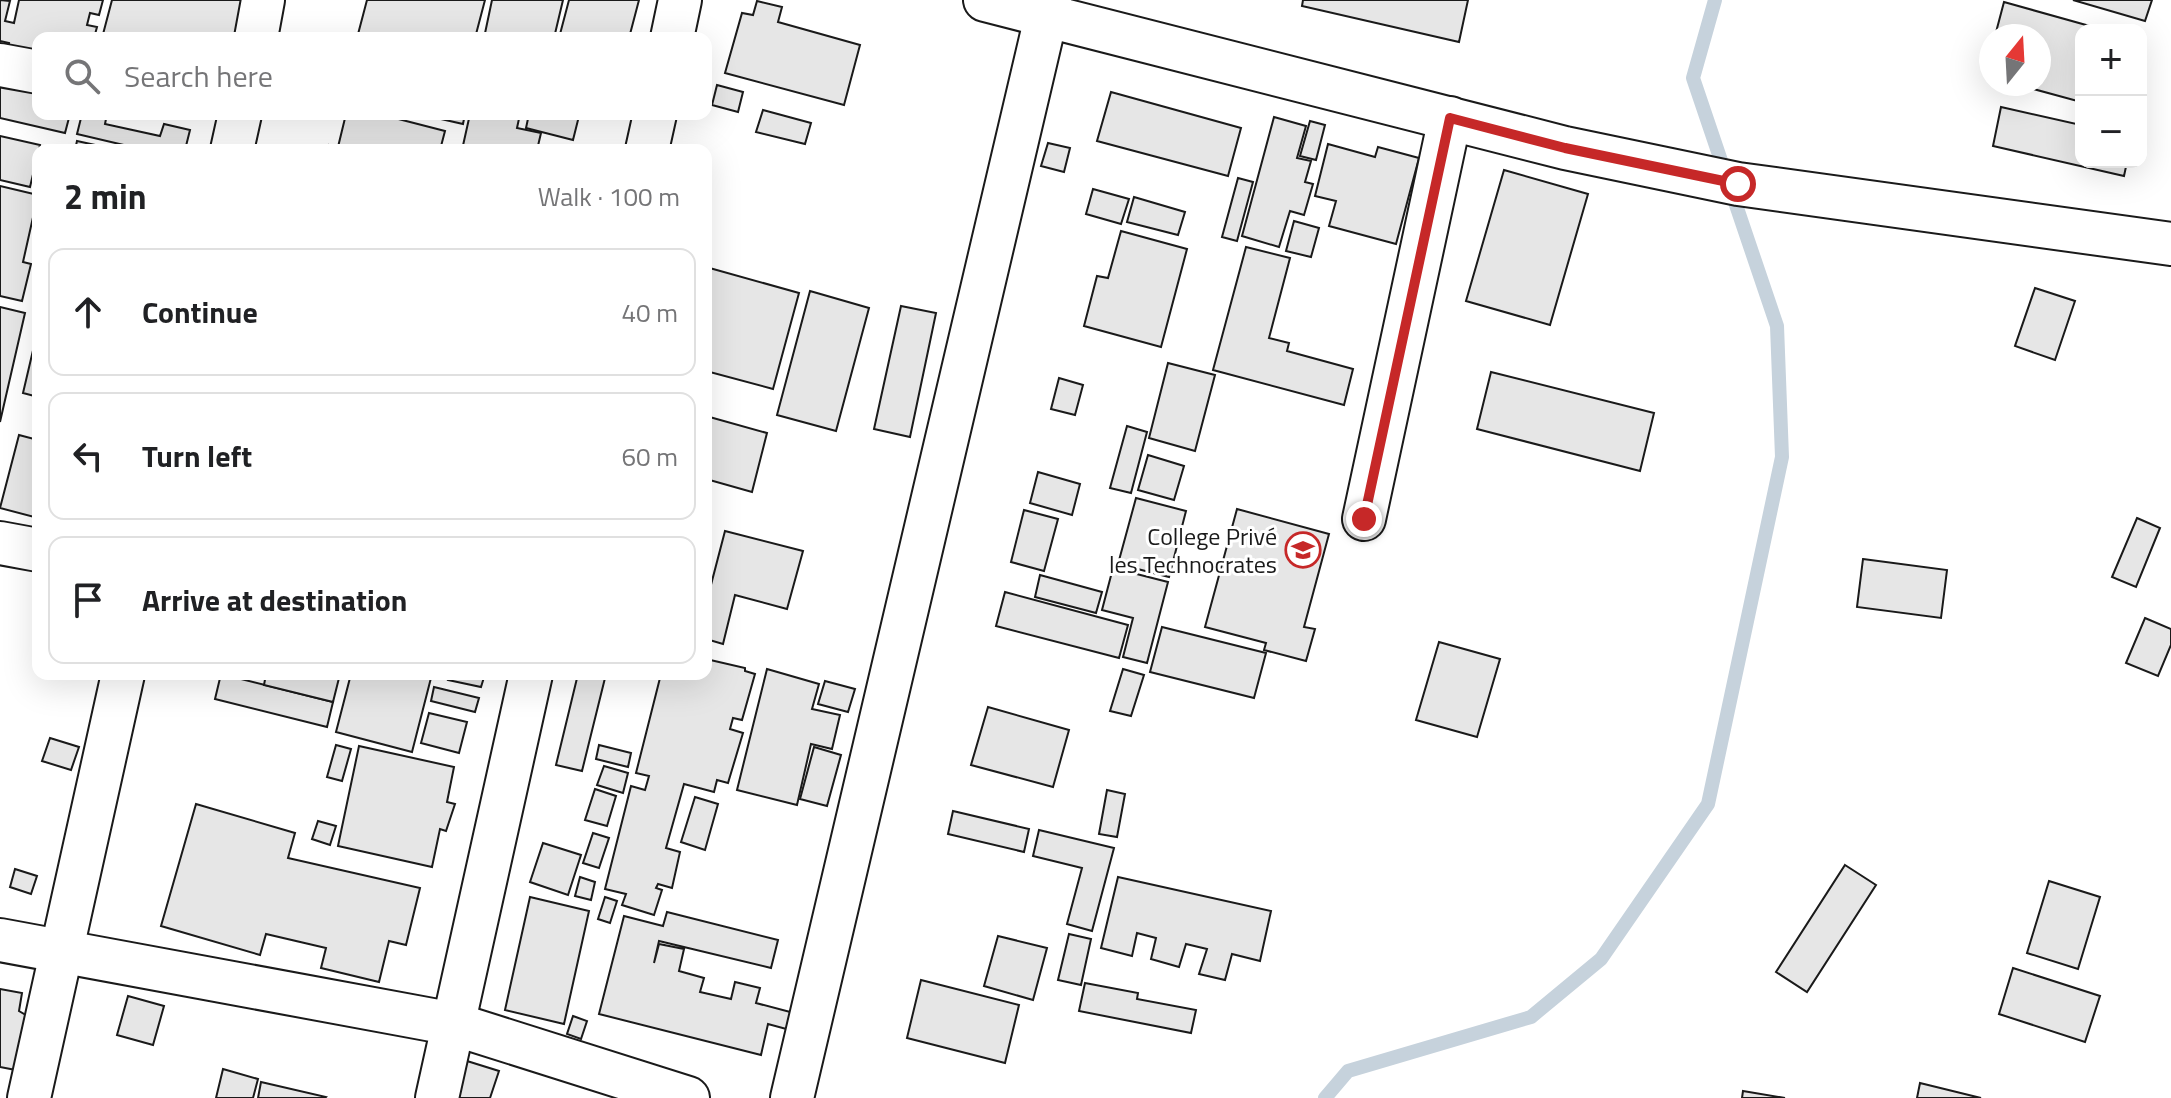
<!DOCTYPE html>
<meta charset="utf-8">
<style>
:root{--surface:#fff;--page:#f6f6f6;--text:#202124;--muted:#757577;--line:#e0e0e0}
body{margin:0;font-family:"Titillium Web",sans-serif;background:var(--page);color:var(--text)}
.controls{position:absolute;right:24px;top:24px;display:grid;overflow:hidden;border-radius:16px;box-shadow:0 8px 32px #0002}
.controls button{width:72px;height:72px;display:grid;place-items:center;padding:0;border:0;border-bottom:2px solid var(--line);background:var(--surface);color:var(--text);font:40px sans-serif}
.compass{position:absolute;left:1979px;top:24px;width:72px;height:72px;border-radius:50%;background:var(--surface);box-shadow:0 8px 32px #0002;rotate:18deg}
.stop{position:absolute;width:24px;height:24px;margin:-18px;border:6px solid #c62828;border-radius:50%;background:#fff}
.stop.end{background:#c62828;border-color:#fff;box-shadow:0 2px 8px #0008}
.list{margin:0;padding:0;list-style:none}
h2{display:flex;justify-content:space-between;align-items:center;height:104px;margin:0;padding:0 32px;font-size:34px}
h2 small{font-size:26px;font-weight:400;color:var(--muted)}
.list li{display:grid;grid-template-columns:52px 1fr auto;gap:24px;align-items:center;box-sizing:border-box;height:128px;margin:0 16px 16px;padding:0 16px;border:2px solid var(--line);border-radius:16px}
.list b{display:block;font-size:30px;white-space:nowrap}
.list em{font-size:26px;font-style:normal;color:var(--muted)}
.icon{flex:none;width:44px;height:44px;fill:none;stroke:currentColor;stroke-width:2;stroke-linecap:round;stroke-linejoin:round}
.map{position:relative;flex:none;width:2171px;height:1098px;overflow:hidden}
.search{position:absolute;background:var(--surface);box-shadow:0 8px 32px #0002;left:32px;top:32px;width:680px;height:88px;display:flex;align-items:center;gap:20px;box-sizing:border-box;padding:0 28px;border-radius:16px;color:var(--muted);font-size:30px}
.panel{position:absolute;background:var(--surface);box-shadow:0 8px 32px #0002;left:32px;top:144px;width:680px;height:536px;border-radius:16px}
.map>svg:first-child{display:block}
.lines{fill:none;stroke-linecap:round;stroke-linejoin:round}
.stream{stroke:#c6d2dc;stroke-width:14}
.building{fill:#e6e6e6;stroke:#1a1a1a;stroke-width:2}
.street-casing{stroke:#1a1a1a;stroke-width:46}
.street{stroke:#fff;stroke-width:42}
.route{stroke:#c62828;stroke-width:10}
.labels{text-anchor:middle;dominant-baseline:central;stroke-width:6;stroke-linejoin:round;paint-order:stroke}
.poi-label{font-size:24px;fill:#1a1a1a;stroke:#fff;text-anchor:end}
</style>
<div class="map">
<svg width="2171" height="1098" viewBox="0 0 2171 1098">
<rect width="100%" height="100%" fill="#fff"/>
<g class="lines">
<path class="stream" d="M1325,1098L1348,1071L1531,1017L1601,959L1708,804L1782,457L1777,326L1693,78L1715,0"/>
</g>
<g class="building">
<path d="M0,0L10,1L5,21L14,23L19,0H103L99,15L90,13L87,25L97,27L94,38H38V61L7,54L9,43L0,41Z"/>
<path d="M112,0H244L234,38H102Z"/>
<path d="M367,0H485L475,38H357Z"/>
<path d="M492,0H563L554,38H484Z"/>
<path d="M569,0H639L629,38H559Z"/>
<path d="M1303,0H1468L1459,42L1302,6Z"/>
<path d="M2073,0H2152L2145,21Z"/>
<path d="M757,1L782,7L778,22L860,45L844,105L725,73L742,13L753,15Z"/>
<path d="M2004,2L2104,30H2081V102L2015,84H2039V36H1995Z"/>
<path d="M0,76L38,85V114H70L65,133L0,118Z"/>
<path d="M717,85L743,92L738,112L712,105Z"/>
<path d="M1111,92L1241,128L1228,176L1097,141Z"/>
<path d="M2001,107L2081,125V162H2127L2124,176L1993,146Z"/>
<path d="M763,110L811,123L805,144L756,132Z"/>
<path d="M82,114H107L105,124L160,136L164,124L190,130L185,150H145L77,134Z"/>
<path d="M346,114H379L445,131L440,150H328L329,145L338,147Z"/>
<path d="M419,114H465L463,124Z"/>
<path d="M470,114H520L517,128L541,133L537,150H462Z"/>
<path d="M529,114L579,116L573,140L526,128Z"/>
<path d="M1274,117L1306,126L1297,158L1311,161L1305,182L1313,184L1304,215L1290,211L1279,247L1242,236Z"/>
<path d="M1310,121L1325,125L1316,160L1300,156Z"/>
<path d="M0,136L40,145L30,187L0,180Z"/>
<path d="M77,141L118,150H75Z"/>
<path d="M1048,143L1070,148L1064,172L1041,166Z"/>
<path d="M1328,144L1375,157L1378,147L1419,158L1396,244L1329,226L1336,201L1315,196Z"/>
<path d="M1504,170L1588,194L1550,325L1466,301Z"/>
<path d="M1238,178L1253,182L1237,241L1222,237Z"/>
<path d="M0,186L38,195L23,262L31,264L22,301L0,296Z"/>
<path d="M1093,189L1129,199L1121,224L1086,214Z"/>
<path d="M1134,197L1185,212L1178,235L1127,222Z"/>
<path d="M1294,221L1319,228L1311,257L1286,251Z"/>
<path d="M1121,231L1187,249L1161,347L1084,326L1097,276L1108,278Z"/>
<path d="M1246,247L1290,258L1269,338L1289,343L1287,351L1353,369L1344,405L1213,370Z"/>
<path d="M706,267L799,293L773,389L706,371Z"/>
<path d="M2035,288L2075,301L2055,360L2015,346Z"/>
<path d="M810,291L869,308L836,431L777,415Z"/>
<path d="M901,306L936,313L910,437L874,429Z"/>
<path d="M0,307L25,313L0,422Z"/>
<path d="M38,329V397L23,393Z"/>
<path d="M1168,363L1215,375L1195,451L1149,438Z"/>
<path d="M1491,372L1654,413L1640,471L1477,429Z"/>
<path d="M1059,378L1083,385L1075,415L1051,409Z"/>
<path d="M706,416L767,433L752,492L706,479Z"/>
<path d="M1127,426L1147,432L1131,493L1110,488Z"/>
<path d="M19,435L38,440V518L0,508Z"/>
<path d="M1148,455L1184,466L1174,500L1138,490Z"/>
<path d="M1038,472L1080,484L1072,515L1030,503Z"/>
<path d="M1136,498L1186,511L1169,577L1118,564Z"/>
<path d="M1237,509L1329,534L1304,627L1315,629L1306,661L1264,650L1266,643L1205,627Z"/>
<path d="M1024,510L1058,519L1044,571L1011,562Z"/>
<path d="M2137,518L2160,528L2136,587L2112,577Z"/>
<path d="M725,531L803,551L787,609L735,595L723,644L706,639V604Z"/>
<path d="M1863,559L1947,570L1941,618L1857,607Z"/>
<path d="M1113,568L1168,582L1147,663L1123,657L1133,618L1102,610Z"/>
<path d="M1040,575L1102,592L1096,613L1035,597Z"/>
<path d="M1005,592L1128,625L1119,658L996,626Z"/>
<path d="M2145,618L2171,629V645L2158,676L2126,663Z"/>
<path d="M1162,627L1266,653L1254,698L1150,672Z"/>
<path d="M1439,642L1500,659L1477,737L1416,720Z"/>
<path d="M706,659L745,668V671L755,674L742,720L733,718L730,729L743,733L728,783L717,780L714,792L684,784L666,848L680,852L672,888L658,884L656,888L662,890L654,915L622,905L626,894L605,889L631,786L645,790L649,776L636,773L661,674H706Z"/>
<path d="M767,669L819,684L812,709L840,715L832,749L811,744L797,805L737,790Z"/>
<path d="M1123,669L1144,675L1131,716L1110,711Z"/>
<path d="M221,674L333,702L327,727L215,699Z"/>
<path d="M266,674H340L333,702L264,685Z"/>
<path d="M351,674H432L412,752L336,732Z"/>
<path d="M450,674H487H485L481,687L448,680Z"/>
<path d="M578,674H606L582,771L556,765Z"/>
<path d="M825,681L855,689L848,712L818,704Z"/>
<path d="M434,687L479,698L475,712L431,701Z"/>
<path d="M988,707L1069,730L1053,787L971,765Z"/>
<path d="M429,713L467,722L459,753L421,743Z"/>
<path d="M50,738L79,747L71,770L42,761Z"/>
<path d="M336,745L351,749L342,781L327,777Z"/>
<path d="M599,745L631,753L628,767L596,759Z"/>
<path d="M359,746L454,767L447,802L455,804L446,831L440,829L432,867L338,846Z"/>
<path d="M814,747L841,755L827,806L800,799Z"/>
<path d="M604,766L628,773L623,793L597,785Z"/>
<path d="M595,789L616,796L607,826L585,820Z"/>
<path d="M1107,790L1125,794L1117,837L1099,834Z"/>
<path d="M695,797L718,804L705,850L681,842Z"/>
<path d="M196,804L295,833L288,858L420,888L406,945L389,941L379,982L321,968L326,948L266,934L260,955L161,926Z"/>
<path d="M953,811L1029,829L1024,852L948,834Z"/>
<path d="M318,821L336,826L330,845L312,839Z"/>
<path d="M1039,830L1114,848L1092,931L1067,924L1082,868L1033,856Z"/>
<path d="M593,833L609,838L599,868L583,863Z"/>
<path d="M543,843L581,855L568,895L530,882Z"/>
<path d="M1845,865L1876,885L1807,992L1776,972Z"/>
<path d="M15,869L37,876L31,894L10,887Z"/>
<path d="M580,877L595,882L591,900L575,896Z"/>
<path d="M1118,877L1271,911L1260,961L1232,954L1225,980L1199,974L1207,949L1186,944L1179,967L1151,959L1156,938L1137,933L1132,956L1101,948Z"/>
<path d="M2049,881L2100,897L2078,969L2027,953Z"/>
<path d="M530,897L589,911L564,1024L505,1010Z"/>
<path d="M605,897L617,901L610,923L598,919Z"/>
<path d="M667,912L778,940L771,968L659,941L654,963L659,944L684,949L679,971L704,978L700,992L731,999L735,982L760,988L756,1003L794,1013L790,1030L768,1024L761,1055L599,1014L624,916L663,926Z"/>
<path d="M1069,934L1091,939L1081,985L1058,980Z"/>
<path d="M998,936L1047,948L1033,1000L984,986Z"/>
<path d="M2013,968L2100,996L2085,1042L1999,1014Z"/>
<path d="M921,980L1019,1005L1005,1063L907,1038Z"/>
<path d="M1085,983L1138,993L1137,999L1196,1010L1191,1033L1079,1011Z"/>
<path d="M0,989L22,993L19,1011L31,1018L21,1071L0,1067Z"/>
<path d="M128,996L164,1006L153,1045L117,1035Z"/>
<path d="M573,1016L587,1021L581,1039L567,1034Z"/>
<path d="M467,1061L499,1071L490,1098H455Z"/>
<path d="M223,1069L258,1079L253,1098H216Z"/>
<path d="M261,1082L326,1097L325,1098H258Z"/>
<path d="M1920,1083L1981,1098H1917Z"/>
<path d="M1743,1091L1785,1098H1742Z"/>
</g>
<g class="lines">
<defs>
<g id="street">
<path d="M985,0L1565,148L1738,184L2171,244"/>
<path d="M256,38L263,0"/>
<path d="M672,38L680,0"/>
<path d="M0,65L38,72"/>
<path d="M232,150L240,114"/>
<path d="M647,150L655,114"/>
<path d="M1364,519L1450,118"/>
<path d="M0,543L38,550"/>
<path d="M0,940L454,1024L688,1098"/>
<path d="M29,1098L123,674"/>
<path d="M437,1098L531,674"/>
<path d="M792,1098L1050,0"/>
</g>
</defs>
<use href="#street" class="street-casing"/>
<use href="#street" class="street"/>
</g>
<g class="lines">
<path class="route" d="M1364,519L1450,118L1565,148L1738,184"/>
</g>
<defs>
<symbol id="university-ring" viewBox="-11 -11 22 22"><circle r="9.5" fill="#fff" stroke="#c62828" stroke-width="1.5"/><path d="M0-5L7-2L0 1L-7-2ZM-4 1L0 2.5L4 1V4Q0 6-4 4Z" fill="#c62828"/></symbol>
</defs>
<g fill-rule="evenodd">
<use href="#university-ring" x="1283" y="530" width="40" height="40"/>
</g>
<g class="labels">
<g class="poi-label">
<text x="1277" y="536">College Privé<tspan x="1277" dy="28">les Technocrates</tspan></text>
</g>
</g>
</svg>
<div class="controls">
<button>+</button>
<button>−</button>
</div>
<svg class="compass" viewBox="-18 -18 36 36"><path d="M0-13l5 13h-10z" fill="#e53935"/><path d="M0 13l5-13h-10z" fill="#757577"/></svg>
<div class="stop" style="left:1738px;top:184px"></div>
<div class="stop end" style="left:1364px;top:519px"></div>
<div class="search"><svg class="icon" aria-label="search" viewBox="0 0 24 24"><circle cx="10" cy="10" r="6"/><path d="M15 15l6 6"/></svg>Search here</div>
<section class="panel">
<h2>2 min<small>Walk · 100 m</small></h2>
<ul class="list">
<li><svg class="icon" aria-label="ahead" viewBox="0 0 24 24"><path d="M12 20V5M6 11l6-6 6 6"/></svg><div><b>Continue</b></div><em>40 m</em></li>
<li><svg class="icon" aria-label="left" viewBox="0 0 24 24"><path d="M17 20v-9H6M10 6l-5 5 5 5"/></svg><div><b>Turn left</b></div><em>60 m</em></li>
<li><svg class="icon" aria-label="arrive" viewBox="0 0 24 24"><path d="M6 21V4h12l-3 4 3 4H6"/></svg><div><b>Arrive at destination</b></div></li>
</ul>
</section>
</div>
